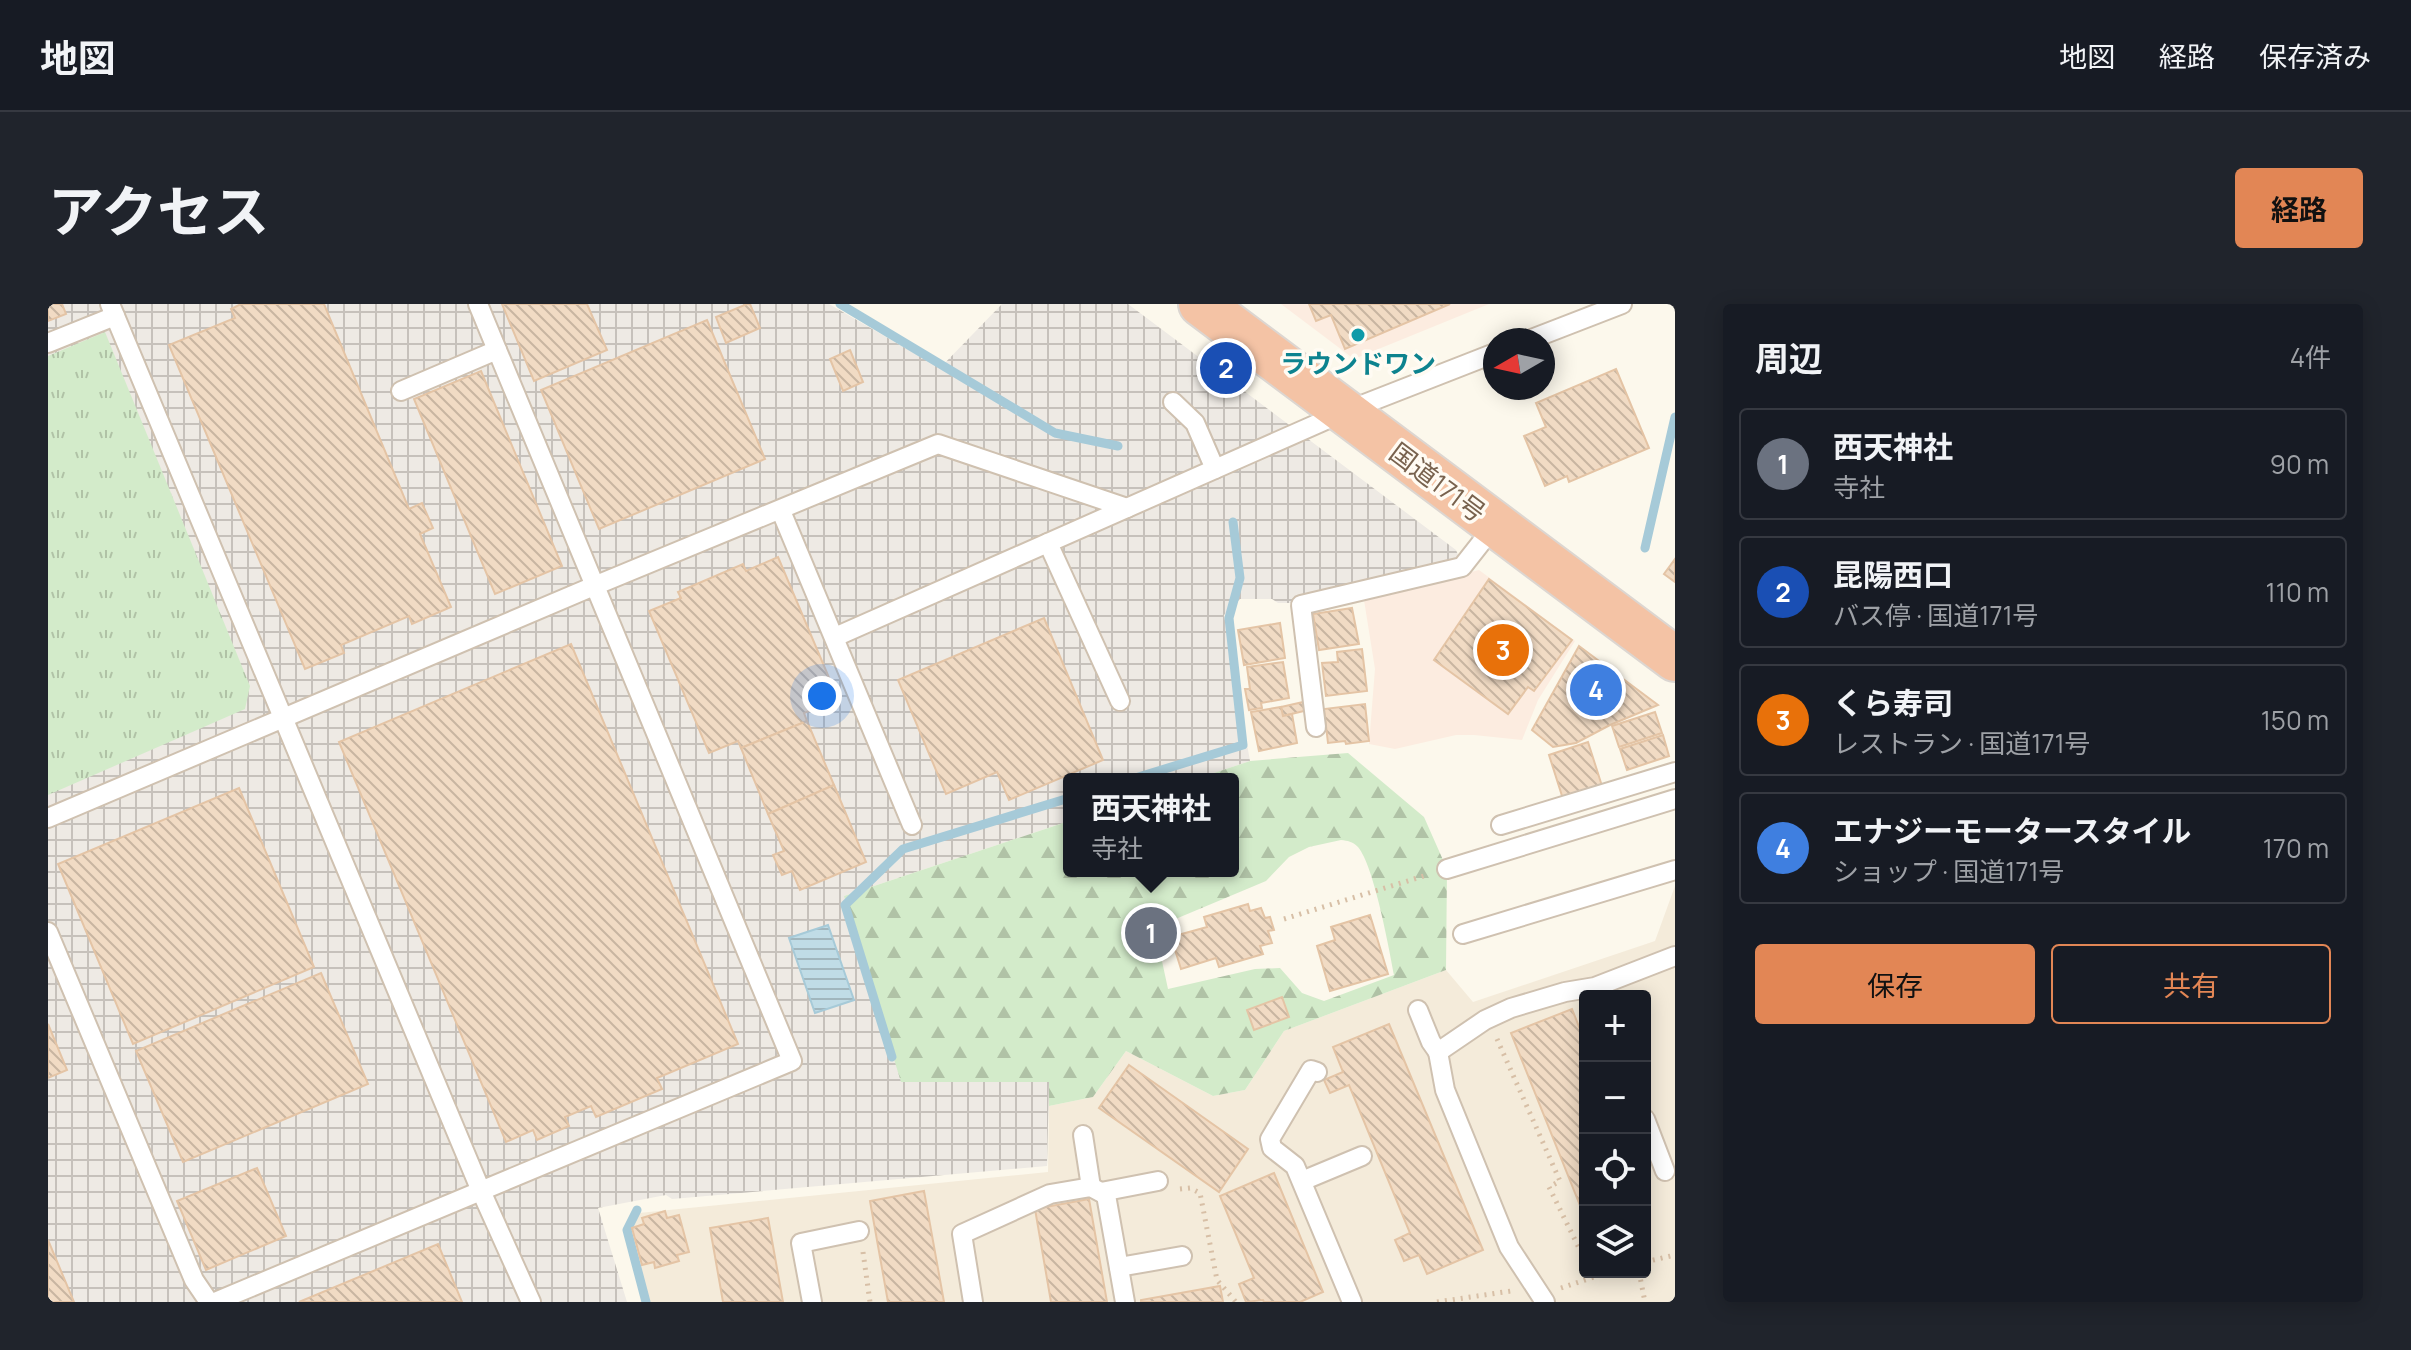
<!DOCTYPE html>
<html lang="ja">
<meta charset="utf-8">
<style>
:root{--surface:#171b24;--page:#20242c;--text:#f1f3f6;--muted:#9ea1a6;--line:#363941;--accent:#e28655}
body{margin:0;font-family:Manrope,"Noto Sans JP",sans-serif;background:var(--page);color:var(--text)}
.controls{position:absolute;right:24px;bottom:24px;display:grid;overflow:hidden;border-radius:8px;box-shadow:0 4px 20px #0003}
.controls button{width:72px;height:72px;display:grid;place-items:center;padding:0;border:0;border-bottom:2px solid var(--line);background:var(--surface);color:var(--text);font:40px sans-serif}
.compass{position:absolute;left:1435px;top:24px;width:72px;height:72px;border-radius:50%;background:var(--surface);box-shadow:0 4px 20px #0003;rotate:261deg}
.you{position:absolute;left:774px;top:392px;width:28px;height:28px;margin:-20px;border:6px solid #fff;border-radius:50%;background:#1a73e8;box-shadow:0 0 0 12px #1a73e833}
.badge{display:grid;place-items:center;width:52px;height:52px;border-radius:50%;background:var(--accent);color:#fff;font-size:26px;font-weight:700}
.pin{position:absolute;translate:-50% -50%;border:4px solid #fff;box-shadow:0 2px 8px #0006}
.popup{position:absolute;left:1015px;top:469px;width:176px;height:104px;box-sizing:border-box;display:grid;place-content:center;border-radius:8px;background:var(--surface);filter:drop-shadow(0 2px 6px #0005);font-size:26px;white-space:nowrap;color:var(--muted)}
.popup b{font-size:30px;color:var(--text)}
.popup::after{content:'';position:absolute;left:50%;top:100%;margin-left:-16px;border:16px solid transparent;border-top-color:var(--surface)}
.list{margin:0;padding:0;list-style:none}
h2{display:flex;justify-content:space-between;align-items:center;height:104px;margin:0;padding:0 32px;font-size:34px}
h2 small{font-size:26px;font-weight:400;color:var(--muted)}
.list li{display:grid;grid-template-columns:52px 1fr auto;gap:24px;align-items:center;box-sizing:border-box;height:112px;margin:0 16px 16px;padding:0 16px;border:2px solid var(--line);border-radius:8px}
.list b{display:block;font-size:30px;white-space:nowrap}
.list p{margin:0;font-size:26px;white-space:nowrap;color:var(--muted)}
.list em{font-size:26px;font-style:normal;color:var(--muted)}
.actions{display:flex;gap:16px;padding:24px 32px}
.actions a{flex:1;padding:18px 0;border:2px solid var(--accent);border-radius:8px;text-align:center;font-size:28px;color:var(--accent)}
.actions .main{background:var(--accent);color:#111}
.icon{flex:none;width:44px;height:44px;fill:none;stroke:currentColor;stroke-width:2;stroke-linecap:round;stroke-linejoin:round}
.map{position:relative;flex:none;width:1627px;height:998px;overflow:hidden;border-radius:8px}
header{display:flex;align-items:center;gap:48px;box-sizing:border-box;height:112px;padding:0 40px;background:var(--surface);border-bottom:2px solid var(--line)}
header strong{font-size:38px}
nav{display:flex;gap:44px;margin-inline-start:auto;font-size:28px}
.intro{display:flex;align-items:center;justify-content:space-between;box-sizing:border-box;height:192px;padding:0 48px}
h1{margin:0;font-size:56px}
.button{padding:20px 36px;border-radius:8px;background:var(--accent);color:#111;font-size:28px;font-weight:700}
main{display:flex;gap:48px;padding:0 48px}
aside{flex:1;background:var(--surface);border-radius:8px;box-shadow:0 4px 20px #0003}
.map>svg:first-child{display:block}
.residential{fill:#f4ebda;fill-rule:evenodd}
.commercial{fill:#fcece0}
.industrial{fill:url(#industrial-grid)}
.forest{fill:url(#forest-firs);fill-rule:evenodd}
.park{fill:url(#park-tufts)}
.water{fill:url(#water-rules);stroke:#a6cad8;stroke-width:2}
.lines{fill:none;stroke-linecap:round;stroke-linejoin:round}
.stream{stroke:#a6cad8;stroke-width:9}
.building{fill:url(#building-back-hatch);stroke:#e4c4a5;stroke-width:2}
.lane-casing{stroke:#cfc1b0;stroke-width:22}
.highway-casing{stroke:#dcd6d1;stroke-width:48}
.path{stroke:#d7bfa6;stroke-width:5;stroke-dasharray:2 6;stroke-linecap:butt}
.lane{stroke:#fff;stroke-width:18}
.highway{stroke:#f4c3a5;stroke-width:44}
.culture-dot{fill:#0f9aa8;stroke:#fffbf3;stroke-width:3}
.labels{text-anchor:middle;dominant-baseline:central;stroke-width:7;stroke-linejoin:round;paint-order:stroke}
.culture-label{font-size:26px;font-weight:bold;fill:#0d838f;stroke:#fffbf3}
.street-label{font-size:26px;fill:#78624e;stroke:#fffbf3}
</style>
<header>
<strong>地図</strong>
<nav><a>地図</a><a>経路</a><a>保存済み</a></nav>
</header>
<div class="intro"><h1>アクセス</h1><a class="button">経路</a></div>
<main>
<div class="map">
<svg width="1627" height="998" viewBox="0 0 1627 998">
<defs>
<pattern id="industrial-grid" width="8" height="8" patternUnits="userSpaceOnUse" patternTransform="scale(2)"><rect width="8" height="8" fill="#eeeae4"/><path d="M0 4h8M4 0v8" fill="none" stroke="#c6c1bb"/></pattern>
<pattern id="forest-firs" width="22" height="20" patternUnits="userSpaceOnUse" patternTransform="scale(2)"><rect width="22" height="20" fill="#d3ebca"/><path d="M5 1l3.5 6h-7zM16 11l3.5 6h-7z" fill="#b0c2a6"/></pattern>
<pattern id="park-tufts" width="24" height="20" patternUnits="userSpaceOnUse" patternTransform="scale(2)"><rect width="24" height="20" fill="#d3ebca"/><path d="M3 7l-1-3M5 7V3M7 7l1-3M15 17l-1-3M17 17v-4M19 17l1-3" fill="none" stroke="#b0c2a6"/></pattern>
<pattern id="water-rules" width="6" height="5" patternUnits="userSpaceOnUse" patternTransform="scale(2)"><rect width="6" height="5" fill="#c0dce6"/><path d="M0 2.5h6" fill="none" stroke="#a1b6bd"/></pattern>
<pattern id="building-back-hatch" width="6" height="6" patternUnits="userSpaceOnUse" patternTransform="scale(2)"><rect width="6" height="6" fill="#f1dbc4"/><path d="M-1 5l2 2M0 0l6 6M5-1l2 2" fill="none" stroke="#c8b5a1"/></pattern>
</defs>
<rect width="100%" height="100%" fill="#fcf8ec"/>
<path class="residential" d="M1627,582V998H602L582,926L591,909L1000,868L1001,802L1045,793L1078,747L1165,792L1197,786L1236,727L1398,666L1425,698L1607,637ZM1537,692H1597V968H1537Z"/>
<g class="commercial">
<path d="M1233,0H1441L1306,55Z"/>
<path d="M1431,266L1527,337L1490,396L1474,436L1426,431H1408L1347,445L1321,440L1327,365L1316,296Z"/>
</g>
<path class="industrial" d="M0,0H781L892,64L954,0H1080L1408,246L1411,253L1245,299H1230L1224,295H1192L1176,311L1202,457L1148,475H1021V517L796,592L1001,778L999,862L624,895L618,891L550,904L579,998H0Z"/>
<path class="forest" d="M1300,449L1376,513L1399,565L1398,666L1236,727L1197,786L1165,792L1078,747L1045,793L1001,802V778H853L796,592L1021,517V567H1185V475H1148L1202,457ZM1293,536C1300,537 1304,537 1310,543C1326,562 1341,644 1346,671L1276,697L1254,689L1232,664L1207,665L1120,685L1106,620L1118,619L1218,577L1241,553L1261,543Z"/>
<path class="park" d="M57,28L202,382L197,405L0,491V52Z"/>
<path class="water" d="M780,621L806,696L767,709L741,634Z"/>
<g class="lines">
<g class="stream">
<path d="M792,0L1007,129L1070,142"/>
<path d="M1597,244L1627,113"/>
<path d="M1084,475L1195,441L1181,314L1192,274L1185,218"/>
<path d="M844,753L797,601L855,545L1021,494"/>
<path d="M589,906L579,926L598,998"/>
</g>
</g>
<g class="building">
<path d="M0,0H14L18,10L0,17Z"/>
<path d="M193,0H276L361,205L374,199L385,224L372,230L403,303L364,320L361,312L293,341L296,349L257,365L121,41L187,14L183,5Z"/>
<path d="M454,0H539L559,46L486,77Z"/>
<path d="M699,0H702L712,24L678,39L668,13Z"/>
<path d="M1261,0H1402L1297,45L1283,11L1268,17Z"/>
<path d="M659,16L717,155L551,225L493,86Z"/>
<path d="M802,46L815,78L795,87L782,55Z"/>
<path d="M1568,65L1601,144L1521,178L1519,172L1497,182L1476,132L1498,123L1488,99Z"/>
<path d="M433,67L514,262L447,290L366,95Z"/>
<path d="M730,253L790,395L756,409L759,417L693,444L690,437L661,449L601,307L633,294L630,288L695,260L698,267Z"/>
<path d="M1627,255V278L1616,270Z"/>
<path d="M1441,275L1524,336L1486,387L1480,383L1460,410L1386,356Z"/>
<path d="M1304,304L1311,340L1271,346L1265,310Z"/>
<path d="M996,314L1055,456L961,496L949,468L898,490L850,376Z"/>
<path d="M1232,319L1237,354L1196,361L1190,326Z"/>
<path d="M523,340L690,740L609,774L614,785L548,813L543,802L517,813L521,822L489,836L485,826L458,838L291,438Z"/>
<path d="M1531,342L1610,401L1562,421L1528,439L1505,443L1484,426Z"/>
<path d="M1314,345L1319,387L1278,392L1274,359L1290,358L1289,348Z"/>
<path d="M1235,358L1241,394L1213,399L1214,404L1201,406L1197,385H1202L1199,363Z"/>
<path d="M1255,398L1256,407L1235,412L1233,403Z"/>
<path d="M1317,400L1321,437L1298,440L1297,437L1280,439L1276,405Z"/>
<path d="M1233,403L1235,412L1244,410L1249,439L1211,447L1203,408Z"/>
<path d="M1607,408L1614,429L1571,443L1564,422Z"/>
<path d="M759,417L786,481L720,510L693,444Z"/>
<path d="M1615,431L1621,452L1579,466L1572,445Z"/>
<path d="M1540,438L1554,482L1515,495L1501,451Z"/>
<path d="M786,481L818,558L752,586L744,567L734,571L725,551L736,547L720,510Z"/>
<path d="M191,484L266,663L85,740L10,560Z"/>
<path d="M1200,600L1202,607L1213,604L1217,614L1222,613L1226,626L1220,627L1224,639L1212,642L1215,650L1171,663L1168,654L1133,665L1123,633L1159,623L1156,613Z"/>
<path d="M1322,611L1340,670L1282,687L1269,642L1287,636L1283,623Z"/>
<path d="M273,669L320,780L135,858L88,747Z"/>
<path d="M1234,693L1241,713L1206,726L1199,706Z"/>
<path d="M1524,705L1537,738V914L1463,729Z"/>
<path d="M0,720L19,766L0,774Z"/>
<path d="M1341,720L1435,946L1379,970L1371,951L1356,957L1347,936L1362,929L1301,781L1282,789L1276,776L1295,768L1285,743Z"/>
<path d="M1081,761L1200,845L1171,888L1051,804Z"/>
<path d="M209,864L238,932L158,966L129,897Z"/>
<path d="M1226,869L1275,988L1252,998H1216L1215,996L1198,998L1191,980L1206,974L1172,892Z"/>
<path d="M876,887L896,998H840L822,897Z"/>
<path d="M1041,895L1059,998H1003L987,905Z"/>
<path d="M617,907L619,914L631,911L641,948L629,951L631,957L607,964L606,958L594,961L584,924L596,920L594,914Z"/>
<path d="M720,914L735,998H675L662,924Z"/>
<path d="M0,936L26,998H0Z"/>
<path d="M390,940L414,998H251Z"/>
<path d="M1172,982L1175,998H1093V996Z"/>
</g>
<g class="lines">
<defs>
<g id="lane">
<path d="M62,0L433,887L483,998"/>
<path d="M1481,36L1574,0"/>
<path d="M0,39L67,12"/>
<path d="M353,87L449,46"/>
<path d="M1125,98L1147,119L1167,165"/>
<path d="M733,207L864,521"/>
<path d="M1000,239L1072,397"/>
<path d="M787,333L1296,108L1447,49"/>
<path d="M1268,423L1253,301L1414,263L1447,221"/>
<path d="M0,514L546,282L890,140L1079,204"/>
<path d="M1453,521L1627,468"/>
<path d="M1399,565L1627,495"/>
<path d="M0,628L146,976L161,998"/>
<path d="M1415,630L1627,566"/>
<path d="M1370,706L1383,738L1390,748"/>
<path d="M1269,768L1263,766L1222,835L1224,844L1247,862L1304,998"/>
<path d="M1597,815L1617,867"/>
<path d="M1035,831L1043,883"/>
<path d="M1254,877L1314,852"/>
<path d="M1053,888L1110,877"/>
<path d="M1071,963L1134,952"/>
<path d="M167,998L744,757L430,0"/>
<path d="M764,998L753,939L811,927"/>
<path d="M925,998L914,930L1002,890L1043,883L1058,891L1077,998"/>
<path d="M1497,998L1461,943L1397,786L1390,748L1437,716L1463,704L1517,688L1547,683L1627,652"/>
</g>
<path id="highway" d="M1153,0L1627,355"/>
</defs>
<use href="#lane" class="lane-casing"/>
<use href="#highway" class="highway-casing"/>
<g class="path">
<path d="M1236,615L1379,571"/>
<path d="M1449,735L1512,877L1501,883L1532,946L1537,945"/>
<path d="M1132,885L1142,884L1152,889L1169,976L1188,998"/>
<path d="M815,948L822,998"/>
<path d="M1597,958L1627,951"/>
<path d="M1591,968L1597,998"/>
<path d="M1513,984L1561,968"/>
<path d="M1389,998L1463,987"/>
</g>
<use href="#lane" class="lane"/>
<use href="#highway" class="highway"/>
</g>
<circle class="culture-dot" cx="1310" cy="31" r="8"/>
<g class="labels">
<g class="culture-label">
<text x="1310" y="59">ラウンドワン</text>
</g>
<g class="street-label">
<text transform="translate(1390 178) rotate(37)">国道171号</text>
</g>
</g>
</svg>
<div class="controls">
<button>+</button>
<button>−</button>
<button><svg class="icon" aria-label="locate" viewBox="0 0 24 24"><circle cx="12" cy="12" r="6"/><path d="M12 2v4M12 18v4M2 12h4M18 12h4"/></svg></button>
<button><svg class="icon" aria-label="layers" viewBox="0 0 24 24"><path d="M12 4l9 5-9 5-9-5zM3 14l9 5 9-5"/></svg></button>
</div>
<svg class="compass" viewBox="-18 -18 36 36"><path d="M0-13l5 13h-10z" fill="#e53935"/><path d="M0 13l5-13h-10z" fill="#9ea1a6"/></svg>
<div class="you"></div>
<div class="pin badge" style="left:1103px;top:629px;background:#6b7280">1</div>
<div class="popup"><b>西天神社</b>寺社</div>
<div class="pin badge" style="left:1178px;top:64px;background:#1a4fb4">2</div>
<div class="pin badge" style="left:1455px;top:346px;background:#e8710a">3</div>
<div class="pin badge" style="left:1548px;top:386px;background:#3f7fe0">4</div>
</div>
<aside>
<h2>周辺<small>4件</small></h2>
<ul class="list">
<li><span class="badge" style="background:#6b7280">1</span><div><b>西天神社</b><p>寺社</p></div><em>90 m</em></li>
<li><span class="badge" style="background:#1a4fb4">2</span><div><b>昆陽西口</b><p>バス停 · 国道171号</p></div><em>110 m</em></li>
<li><span class="badge" style="background:#e8710a">3</span><div><b>くら寿司</b><p>レストラン · 国道171号</p></div><em>150 m</em></li>
<li><span class="badge" style="background:#3f7fe0">4</span><div><b>エナジーモータースタイル</b><p>ショップ · 国道171号</p></div><em>170 m</em></li>
</ul>
<div class="actions"><a class="main">保存</a><a>共有</a></div>
</aside>
</main>
